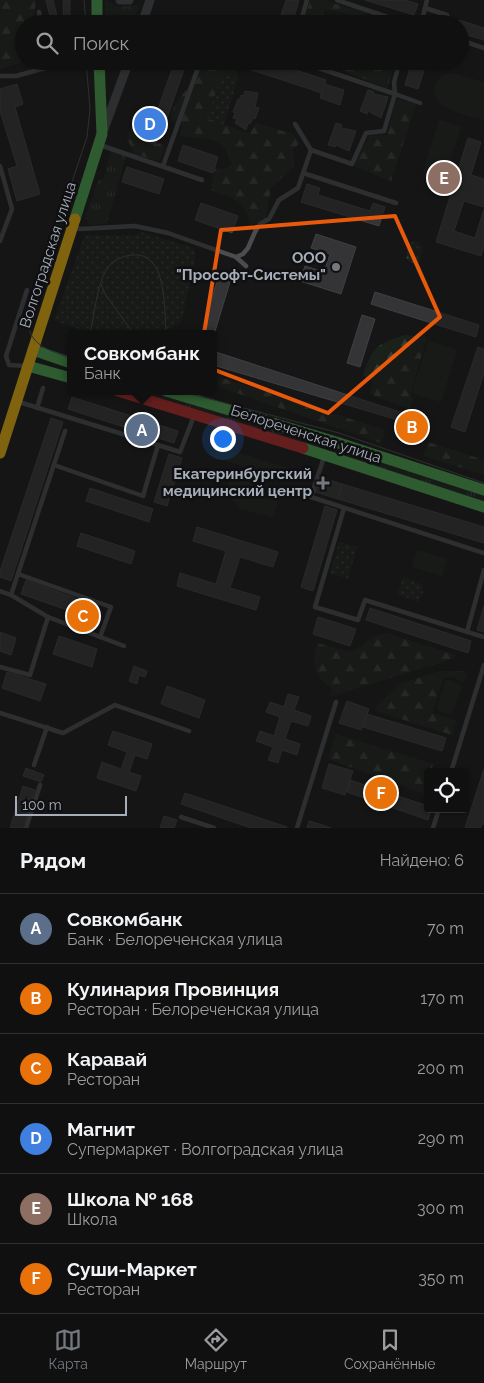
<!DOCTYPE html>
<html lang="ru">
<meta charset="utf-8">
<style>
:root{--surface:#101010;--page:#1e1e1e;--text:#f1f3f6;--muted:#9c9d9f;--line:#303030;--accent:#747980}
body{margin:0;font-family:Raleway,sans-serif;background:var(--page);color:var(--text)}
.controls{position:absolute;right:15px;bottom:15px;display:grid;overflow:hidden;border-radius:5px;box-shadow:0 1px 4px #0004}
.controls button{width:45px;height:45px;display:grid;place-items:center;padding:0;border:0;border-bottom:1px solid var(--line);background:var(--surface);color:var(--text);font:25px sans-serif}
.scale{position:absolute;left:15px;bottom:12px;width:112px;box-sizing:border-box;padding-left:5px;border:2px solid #a6aeb9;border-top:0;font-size:14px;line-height:18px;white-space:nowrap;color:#a6aeb9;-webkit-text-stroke:4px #101012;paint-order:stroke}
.you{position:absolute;left:222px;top:438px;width:18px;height:18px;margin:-12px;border:4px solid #fff;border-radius:50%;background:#1a73e8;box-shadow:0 0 0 8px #1a73e833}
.badge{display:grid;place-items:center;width:32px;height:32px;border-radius:50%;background:var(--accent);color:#fff;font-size:16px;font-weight:700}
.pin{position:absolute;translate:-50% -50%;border:2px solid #fff;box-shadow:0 1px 5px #0006}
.popup{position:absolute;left:67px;top:330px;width:150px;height:65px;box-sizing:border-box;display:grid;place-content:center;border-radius:5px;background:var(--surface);filter:drop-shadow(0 1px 4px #0005);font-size:16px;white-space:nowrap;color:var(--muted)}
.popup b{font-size:19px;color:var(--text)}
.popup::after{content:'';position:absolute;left:50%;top:100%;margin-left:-10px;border:10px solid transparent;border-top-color:var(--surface)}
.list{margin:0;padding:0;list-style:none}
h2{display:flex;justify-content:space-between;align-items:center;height:65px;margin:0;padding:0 20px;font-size:21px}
h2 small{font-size:16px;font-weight:400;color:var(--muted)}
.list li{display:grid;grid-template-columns:32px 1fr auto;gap:15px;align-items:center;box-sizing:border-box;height:70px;padding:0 20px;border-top:1px solid var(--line)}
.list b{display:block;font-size:19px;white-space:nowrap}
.list p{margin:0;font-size:16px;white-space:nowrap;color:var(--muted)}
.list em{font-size:16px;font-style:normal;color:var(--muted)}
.icon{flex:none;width:28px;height:28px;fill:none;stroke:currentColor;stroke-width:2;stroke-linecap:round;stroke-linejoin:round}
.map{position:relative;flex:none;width:484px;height:828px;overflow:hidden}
.search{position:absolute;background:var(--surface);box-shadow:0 1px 4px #0004;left:15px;right:15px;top:15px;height:55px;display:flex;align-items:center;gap:12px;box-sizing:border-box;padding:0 18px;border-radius:28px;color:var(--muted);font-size:19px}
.sheet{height:485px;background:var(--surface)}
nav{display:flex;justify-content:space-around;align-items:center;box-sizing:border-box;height:70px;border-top:1px solid var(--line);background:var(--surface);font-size:14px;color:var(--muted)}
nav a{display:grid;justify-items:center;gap:2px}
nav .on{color:var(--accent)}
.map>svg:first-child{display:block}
.grass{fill:url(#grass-tufts)}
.forest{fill:url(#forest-firs)}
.park{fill:url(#park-dots)}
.pitch{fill:#1a211a}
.building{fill:#343436;stroke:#3f4043}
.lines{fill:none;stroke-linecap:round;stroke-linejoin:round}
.lane{stroke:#4a4c4f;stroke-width:4.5}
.street{stroke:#4a4c4f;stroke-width:9}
.fast{stroke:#4caf50;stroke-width:11}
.slow{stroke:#ffc107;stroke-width:11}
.jam{stroke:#c62828;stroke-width:11}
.tram{stroke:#4a4c4f;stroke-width:1}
.marked{fill:none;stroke:#e8590c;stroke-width:4;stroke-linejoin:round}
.poi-dot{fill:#747980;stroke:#101012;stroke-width:2}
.labels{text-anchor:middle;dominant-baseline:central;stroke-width:5;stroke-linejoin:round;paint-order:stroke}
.street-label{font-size:15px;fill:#a6aeb9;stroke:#101012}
.poi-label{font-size:15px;font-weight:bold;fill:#a6aeb9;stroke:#101012;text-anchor:end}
</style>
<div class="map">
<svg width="484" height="828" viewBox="0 0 484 828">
<defs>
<pattern id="grass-tufts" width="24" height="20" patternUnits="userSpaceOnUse" patternTransform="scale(1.25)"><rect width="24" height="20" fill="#1a211a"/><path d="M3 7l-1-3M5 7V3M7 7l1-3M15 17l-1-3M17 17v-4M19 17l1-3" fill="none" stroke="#383f39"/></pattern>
<pattern id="forest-firs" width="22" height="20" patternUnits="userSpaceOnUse" patternTransform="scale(1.25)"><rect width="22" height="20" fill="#1a211a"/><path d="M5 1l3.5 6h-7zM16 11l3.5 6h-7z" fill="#383f39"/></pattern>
<pattern id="park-dots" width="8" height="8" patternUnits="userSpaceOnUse" patternTransform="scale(1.25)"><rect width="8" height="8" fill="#1a211a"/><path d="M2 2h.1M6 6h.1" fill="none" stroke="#383f39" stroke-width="1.8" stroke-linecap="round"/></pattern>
</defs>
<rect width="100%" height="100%" fill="#161616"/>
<g class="grass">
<path d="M105,0L118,7L139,5L132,24H106Z"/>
<path d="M111,151L126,155L107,223L91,225L85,218L98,181L104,177Z"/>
<path d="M126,391H151L320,443L318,449Z"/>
<path d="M337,447L484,495V502L335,454Z"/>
</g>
<g class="forest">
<path d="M0,0H36L33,24H24L22,62L0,69Z"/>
<path d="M310,0H323L367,13L362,17L325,9L321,24H303Z"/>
<path d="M202,61H215L237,72V77L223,73L207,118L250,134L256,123L293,134L299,143L293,150L294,166L271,188L265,222L250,224C245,199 233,199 211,190L215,168L225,169L232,164C222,132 207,140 180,136L182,124L170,120C173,97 198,84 202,61Z"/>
<path d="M318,61H396L387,88Z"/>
<path d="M397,99L416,104L391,181L354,166L369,136L387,135Z"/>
<path d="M134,127L142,140L155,145L160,143L164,145L162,156L158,161L135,154L127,139L129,132Z"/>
<path d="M405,335L427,337L410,396L413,398L410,409L370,394L373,382L363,375C373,347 376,344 405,335Z"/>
<path d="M213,375L385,430L381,443L213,385Z"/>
<path d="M428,442L484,460V475L424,456Z"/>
<path d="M386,633L456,655L452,659L331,696L332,688C315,678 311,662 317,643L351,652L362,646L371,637Z"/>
<path d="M441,671H463L467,675L464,683L454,677H444L432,713L456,720L452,735L376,711V707L399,684Z"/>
<path d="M336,734L433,764L431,772H428V795L328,759Z"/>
</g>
<g class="park">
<path d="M223,73L238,78L224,125L207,118Z"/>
<path d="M141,232L193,248L196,255L181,323L164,331V334H91L54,320L85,235H135Z"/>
<path d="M416,241L423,247L419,264L410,262L406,258L409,243Z"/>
<path d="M339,542L357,547L348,579L330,573Z"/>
<path d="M403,577L423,585V592L418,602L397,594Z"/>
</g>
<g class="pitch">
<path d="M452,73L484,82V120C468,115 426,109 436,84C439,77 445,74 452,73Z"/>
<path d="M439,120L461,126L444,180L423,173Z"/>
<path d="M428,341L457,350L441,402L412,393Z"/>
<path d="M214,445L300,472L297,483L210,456Z"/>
<path d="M230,475L281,490L273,518L240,509L227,492Z"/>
<path d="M417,550L447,559L442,576L412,567Z"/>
<path d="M449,680L459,684L461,688L453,712L450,715L437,710V707L445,682Z"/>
</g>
<g class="building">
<path d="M46,0H53L59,24H52Z"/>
<path d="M63,0H70V24H64Z"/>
<path d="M286,0H299L292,24H278Z"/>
<path d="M365,0H405L418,4L414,15Z"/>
<path d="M459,20L484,28V40L460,33Z"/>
<path d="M175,61H187L165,124L154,120Z"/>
<path d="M224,61H269L326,80L322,93Z"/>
<path d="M412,61H427L418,89L405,85Z"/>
<path d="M17,84L23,104L15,107L40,194L17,201L8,169L17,166L0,111V89Z"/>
<path d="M324,84L344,90L340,105L320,98Z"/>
<path d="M368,90L374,92L373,94L388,97L381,118L368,111L367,114L360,111Z"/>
<path d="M245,91L258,93L255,107L259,108L255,119L253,118L250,124L248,123L246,130L235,123L237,119L233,118L235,113L233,112L238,99H240L241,95L244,96Z"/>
<path d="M149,118L163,124L156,145L142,140Z"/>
<path d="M336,123L342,125L341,128L356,131L349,151L336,145L335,147L328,145Z"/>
<path d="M468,138L481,142L471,175L484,179V207L464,201L454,231L475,238L484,209V246L481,256L436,242Z"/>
<path d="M183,145L218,157L213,173L178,161Z"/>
<path d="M127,167L164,179L159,194L122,182Z"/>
<path d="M307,184L320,188L318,195L370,211L373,203L385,207L379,226L301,202Z"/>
<path d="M201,203L238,216L232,233L195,220Z"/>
<path d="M316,234L356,247L341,294L300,281L305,266L324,272L330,254L311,248Z"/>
<path d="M218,278L230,282L213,338V334H201Z"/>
<path d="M375,292L479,325L476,337L371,304Z"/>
<path d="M362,315L375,319L360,367L347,363Z"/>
<path d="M478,347L484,349V373L465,432L451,427Z"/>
<path d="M213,351L403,413L404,411L401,421L213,365Z"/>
<path d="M72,397L178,431L174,443L68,409Z"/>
<path d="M404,411L424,418L419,434L399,427Z"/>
<path d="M51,418L63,422L11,581L0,577V571Z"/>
<path d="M169,454L182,458L167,506L154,502Z"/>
<path d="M320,477L342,484L338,499L315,492Z"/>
<path d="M342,484L484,527V543L338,499Z"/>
<path d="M90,488L153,509L149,522L86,501Z"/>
<path d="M325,506L337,510L313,591L301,587Z"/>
<path d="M197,527L278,552L273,567L240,557L230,588L260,597L256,610L177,586L180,573L216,584L226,551L193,541Z"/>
<path d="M81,533L135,551L131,564L77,546Z"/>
<path d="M26,580L75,598L70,611L21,594Z"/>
<path d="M74,601L97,609L92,625L71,618L73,612L70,611Z"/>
<path d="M484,606V632L477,630Z"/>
<path d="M370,608L471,641L468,653L366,620Z"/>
<path d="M318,617L356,629L350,646L313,634Z"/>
<path d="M0,632L16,638L11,655L0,651Z"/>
<path d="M59,636L97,649L92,667L53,654Z"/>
<path d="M134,666L147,671L145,677L139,675L137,684L129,681Z"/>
<path d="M7,672L46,684L40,701L2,688Z"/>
<path d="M167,686L205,700L199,718L161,704Z"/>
<path d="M288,694L299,697L294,710L311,716L308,726L291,721L285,739L300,744L297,755L282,750L278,763L268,760L273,747L256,741L260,731L274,736L280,717L266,712L270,702L284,707Z"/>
<path d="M347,701L369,709L361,730L339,723Z"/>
<path d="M367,714L446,738L442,751L363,727Z"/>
<path d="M113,731L152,744L147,759L135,755L129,772L141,776L136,791L97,778L102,762L121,769L127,752L108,745Z"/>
<path d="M329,764L353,771L345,795L322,788Z"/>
<path d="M26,768L44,775L41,782L23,776Z"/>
<path d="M484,769V824H482L480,828H465Z"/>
<path d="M350,780L428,806V809H431L428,820L347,792Z"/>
<path d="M23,786L35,790L23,828H10Z"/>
<path d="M185,793L287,827L286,828H251L181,804Z"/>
<path d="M164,816L177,820L174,828H160Z"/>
<path d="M309,821L319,824L331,828H307Z"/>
</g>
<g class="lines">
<g class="lane">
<path d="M337,0L408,24"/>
<path d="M425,8L447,15L449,24"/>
<path d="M39,12L40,24"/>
<path d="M178,17L197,24"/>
<path d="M300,24L307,0"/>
<path d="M413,24L423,16L427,0"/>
<path d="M460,40L484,48"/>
<path d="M298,61L395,94L394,82L400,61"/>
<path d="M0,76H16L71,61"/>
<path d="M295,124L311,150"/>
<path d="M100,145L202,180"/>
<path d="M0,166L12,209L0,241"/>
<path d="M163,166L199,65"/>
<path d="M303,173L396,203"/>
<path d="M74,227L80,229L135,226L168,233L236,257L246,266"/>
<path d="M236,257L243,254L248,248L255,232L260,224L269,219L279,200L298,188L311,150L352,164L366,133L384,131L395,94L420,103"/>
<path d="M27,366L9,365L6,356L27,290"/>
<path d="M19,402L158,445"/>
<path d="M37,408L43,388"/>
<path d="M324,457L311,497L484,553"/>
<path d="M54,465L143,496L158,445L180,452L194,416"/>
<path d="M344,508L315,607L358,620L365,600L484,637"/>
<path d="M18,574L111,607L100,637"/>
<path d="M0,591L11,595L48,617L124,646"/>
<path d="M11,595L65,431"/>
<path d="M467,632L484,570"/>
<path d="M0,667L30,675L48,617"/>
<path d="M0,713L63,733L115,705L189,731"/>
<path d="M34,765L47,727"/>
<path d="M451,772L484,665"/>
<path d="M181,817L214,828"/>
<path d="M26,828L40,785"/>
<path d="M297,828L336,702"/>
<path d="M433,828L439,809"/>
</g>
<g class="street">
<path d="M120,0H129"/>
<path d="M142,24L150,0"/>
<path d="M104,129L129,61"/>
</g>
<g class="fast">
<path d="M97,0V24"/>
<path d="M75,219L102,134L99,61"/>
<path d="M33,350L71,363"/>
<path d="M28,366L71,378"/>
<path d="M166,391L336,442L484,490"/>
<path d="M303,448L484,507"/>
</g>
<path class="slow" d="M0,453L75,219"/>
<path class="jam" d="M118,391L303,448"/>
<g class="tram">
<path d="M84,0L86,24"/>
<path d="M101,284L105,294L134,334"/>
<path d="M90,334C94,316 97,286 106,270C111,261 122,256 132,255C168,251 164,310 166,334"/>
<path d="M71,358C47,350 28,345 27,317L87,137L90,109L86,61"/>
<path d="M179,391L339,433L484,483"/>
</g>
</g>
<path d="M0 0H484V828H0ZM395,216L440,317L328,413L199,364L221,230Z" fill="#161616" fill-opacity=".55" fill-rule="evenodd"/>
<path class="marked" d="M395,216L440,317L328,413L199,364L221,230Z"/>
<g class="poi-dot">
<circle cx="336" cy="267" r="5"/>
<path d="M320.5 475.5h5v5h5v5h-5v5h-5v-5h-5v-5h5z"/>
</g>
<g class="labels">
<g class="street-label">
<text transform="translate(48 255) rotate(-72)">Волгоградская улица</text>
<text transform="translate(306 434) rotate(18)">Белореченская улица</text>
</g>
<g class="poi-label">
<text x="326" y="258">ООО<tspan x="326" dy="17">"Прософт-Системы"</tspan></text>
<text x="312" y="474">Екатеринбургский<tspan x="312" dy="17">медицинский центр</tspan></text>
</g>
</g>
</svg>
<div class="controls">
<button><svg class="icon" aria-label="locate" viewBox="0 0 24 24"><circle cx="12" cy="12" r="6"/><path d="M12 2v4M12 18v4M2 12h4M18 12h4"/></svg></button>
</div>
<div class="scale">100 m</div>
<div class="you"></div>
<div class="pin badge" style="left:142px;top:430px;background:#5c6f8a">A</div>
<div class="popup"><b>Совкомбанк</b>Банк</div>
<div class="pin badge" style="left:412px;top:427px;background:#e8710a">B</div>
<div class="pin badge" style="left:83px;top:616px;background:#e8710a">C</div>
<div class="pin badge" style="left:150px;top:124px;background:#3f7fe0">D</div>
<div class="pin badge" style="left:444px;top:178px;background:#8d6e63">E</div>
<div class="pin badge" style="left:381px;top:793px;background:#e8710a">F</div>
<div class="search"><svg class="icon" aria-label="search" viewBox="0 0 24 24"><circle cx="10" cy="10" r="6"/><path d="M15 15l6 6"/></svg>Поиск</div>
</div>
<section class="sheet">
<h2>Рядом<small>Найдено: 6</small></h2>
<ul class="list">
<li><span class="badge" style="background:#5c6f8a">A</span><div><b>Совкомбанк</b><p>Банк · Белореченская улица</p></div><em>70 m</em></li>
<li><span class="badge" style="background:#e8710a">B</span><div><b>Кулинария Провинция</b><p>Ресторан · Белореченская улица</p></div><em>170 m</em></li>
<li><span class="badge" style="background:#e8710a">C</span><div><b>Каравай</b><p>Ресторан</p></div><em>200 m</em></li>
<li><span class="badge" style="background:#3f7fe0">D</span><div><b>Магнит</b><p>Супермаркет · Волгоградская улица</p></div><em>290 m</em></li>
<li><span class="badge" style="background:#8d6e63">E</span><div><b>Школа № 168</b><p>Школа</p></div><em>300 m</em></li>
<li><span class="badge" style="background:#e8710a">F</span><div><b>Суши-Маркет</b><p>Ресторан</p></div><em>350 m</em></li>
</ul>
</section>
<nav>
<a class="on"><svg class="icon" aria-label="map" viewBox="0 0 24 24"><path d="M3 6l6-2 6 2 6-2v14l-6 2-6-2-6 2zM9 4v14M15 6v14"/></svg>Карта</a>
<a><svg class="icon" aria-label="directions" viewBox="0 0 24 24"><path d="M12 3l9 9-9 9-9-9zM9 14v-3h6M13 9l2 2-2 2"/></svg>Маршрут</a>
<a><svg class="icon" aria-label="saved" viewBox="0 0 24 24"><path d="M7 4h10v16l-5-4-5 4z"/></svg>Сохранённые</a>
</nav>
